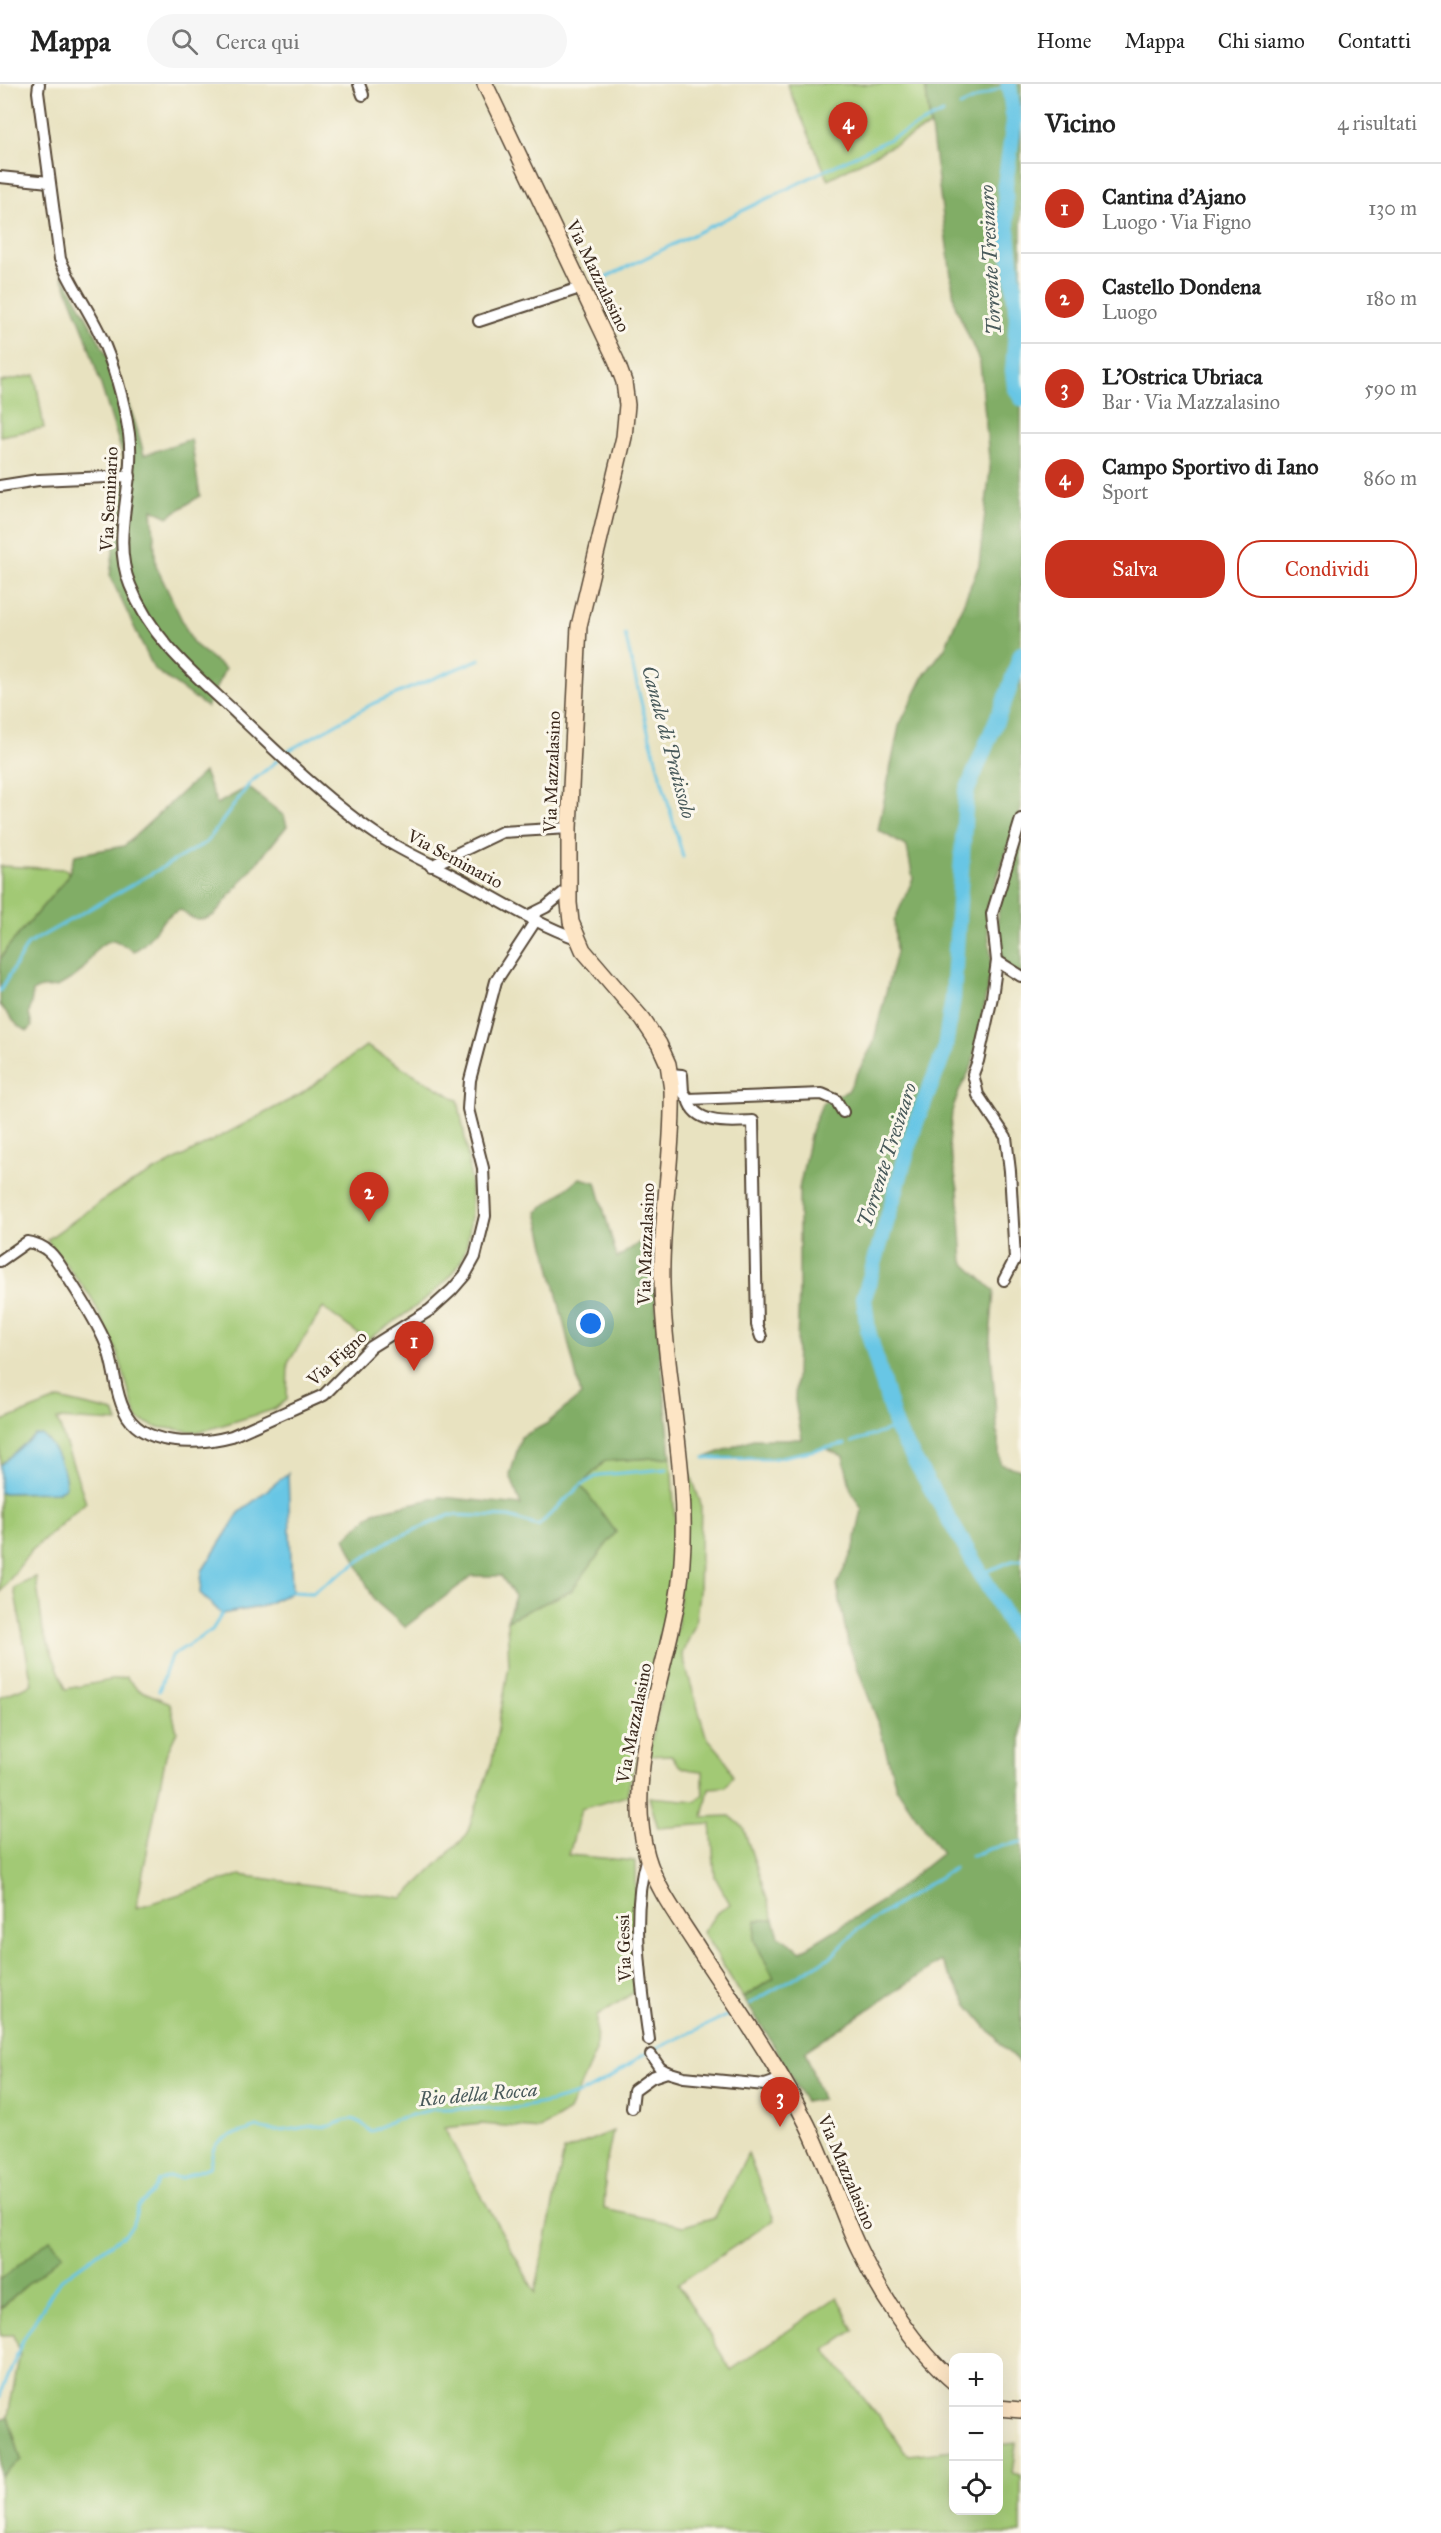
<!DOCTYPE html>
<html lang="it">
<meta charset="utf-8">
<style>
:root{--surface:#fff;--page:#f6f6f6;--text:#222;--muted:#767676;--line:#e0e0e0;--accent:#c8321e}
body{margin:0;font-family:"IM FELL Great Primer",serif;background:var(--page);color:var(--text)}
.controls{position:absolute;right:18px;bottom:18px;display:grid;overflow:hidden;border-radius:12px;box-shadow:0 6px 24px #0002}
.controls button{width:54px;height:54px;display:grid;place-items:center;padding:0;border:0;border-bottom:2px solid var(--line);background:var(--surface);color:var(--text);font:30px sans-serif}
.you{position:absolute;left:591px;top:1240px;width:21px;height:21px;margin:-15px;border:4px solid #fff;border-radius:50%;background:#1a73e8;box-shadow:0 0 0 9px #1a73e833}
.badge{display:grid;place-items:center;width:39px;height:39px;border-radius:50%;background:var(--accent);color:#fff;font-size:20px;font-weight:700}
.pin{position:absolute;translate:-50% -50px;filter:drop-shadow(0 2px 3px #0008)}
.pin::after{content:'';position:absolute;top:32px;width:21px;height:18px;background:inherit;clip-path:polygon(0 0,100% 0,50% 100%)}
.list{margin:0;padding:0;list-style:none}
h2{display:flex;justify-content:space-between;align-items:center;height:78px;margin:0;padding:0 24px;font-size:26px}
h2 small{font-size:20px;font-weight:400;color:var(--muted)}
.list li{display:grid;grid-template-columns:39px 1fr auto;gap:18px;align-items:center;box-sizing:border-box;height:90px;padding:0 24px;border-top:2px solid var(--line)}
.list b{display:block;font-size:22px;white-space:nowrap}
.list p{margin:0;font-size:20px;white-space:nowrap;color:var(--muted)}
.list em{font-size:20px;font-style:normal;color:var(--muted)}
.actions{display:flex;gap:12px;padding:18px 24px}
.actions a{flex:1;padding:14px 0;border:2px solid var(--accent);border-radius:24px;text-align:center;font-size:21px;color:var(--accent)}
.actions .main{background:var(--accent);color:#fff}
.icon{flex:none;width:33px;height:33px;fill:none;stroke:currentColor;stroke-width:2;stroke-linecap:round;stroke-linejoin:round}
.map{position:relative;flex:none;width:1021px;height:2449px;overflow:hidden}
header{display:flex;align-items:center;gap:36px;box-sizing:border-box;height:84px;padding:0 30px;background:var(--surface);border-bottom:2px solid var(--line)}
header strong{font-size:28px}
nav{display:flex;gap:33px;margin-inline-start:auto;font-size:21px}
.search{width:420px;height:54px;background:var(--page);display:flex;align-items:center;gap:15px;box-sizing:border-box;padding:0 21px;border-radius:33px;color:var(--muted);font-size:22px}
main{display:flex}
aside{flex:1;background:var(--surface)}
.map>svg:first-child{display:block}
.green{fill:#a2c974;stroke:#6e7a49;stroke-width:1.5}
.forest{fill:#81ad66;stroke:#5e6c42;stroke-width:1.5}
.water{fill:#67c6e5;stroke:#517882;stroke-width:1.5}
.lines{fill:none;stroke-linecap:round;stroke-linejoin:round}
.stream{stroke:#67c6e5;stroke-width:3}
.river{stroke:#67c6e5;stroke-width:16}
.minor-casing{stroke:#554636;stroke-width:14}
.secondary-casing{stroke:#554636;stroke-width:18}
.minor{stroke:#fff;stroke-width:10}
.secondary{stroke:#fde5c5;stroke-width:15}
.labels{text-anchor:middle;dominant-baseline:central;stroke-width:6;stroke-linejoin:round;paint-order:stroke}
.street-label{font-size:18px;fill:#3b2a1e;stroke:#fbf7ec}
.water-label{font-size:20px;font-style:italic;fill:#48595a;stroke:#fbf7ec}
</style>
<header>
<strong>Mappa</strong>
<div class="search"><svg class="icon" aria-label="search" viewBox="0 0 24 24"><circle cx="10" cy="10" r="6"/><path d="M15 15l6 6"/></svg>Cerca qui</div>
<nav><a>Home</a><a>Mappa</a><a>Chi siamo</a><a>Contatti</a></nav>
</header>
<main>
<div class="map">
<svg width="1021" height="2449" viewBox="0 0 1021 2449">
<rect width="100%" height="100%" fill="#fbf7ec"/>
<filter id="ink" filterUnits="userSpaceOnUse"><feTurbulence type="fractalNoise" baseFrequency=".0167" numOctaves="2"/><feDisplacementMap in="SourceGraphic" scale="12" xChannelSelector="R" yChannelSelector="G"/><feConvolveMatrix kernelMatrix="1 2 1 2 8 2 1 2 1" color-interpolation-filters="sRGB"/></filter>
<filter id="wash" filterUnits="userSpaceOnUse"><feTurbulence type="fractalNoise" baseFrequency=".008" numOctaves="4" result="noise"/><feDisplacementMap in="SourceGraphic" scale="24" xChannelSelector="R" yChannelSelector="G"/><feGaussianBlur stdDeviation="1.35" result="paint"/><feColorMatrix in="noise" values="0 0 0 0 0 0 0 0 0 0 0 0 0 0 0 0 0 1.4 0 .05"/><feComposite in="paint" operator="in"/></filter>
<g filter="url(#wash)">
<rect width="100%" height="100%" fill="#e8e2c0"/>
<g class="green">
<path d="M787,0H925L930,42L828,95Z"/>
<path d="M35,291L44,344L0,352V298Z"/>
<path d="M0,782L65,785L68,787L67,794L7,864L0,876Z"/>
<path d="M366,962L458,1016C467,1063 480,1125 463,1172C453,1202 393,1238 367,1256L323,1224L288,1279L287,1316L272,1326L200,1348L156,1343L137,1335L118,1270L91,1213L47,1156L113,1109L301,1010Z"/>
<path d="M59,1315L114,1328L118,1338L57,1335L86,1418L30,1468L0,1509V1409L58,1408L66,1396L48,1356L35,1351L0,1381V1338Z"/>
<path d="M671,1373L675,1441L673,1494L627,1712L581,1725L569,1771L635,1777L636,1907L597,1932L596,1967L569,2027L540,2045L482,2040L444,2044L535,2208L564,2067L613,2047L606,2081L604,2125L684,2142L715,2133L748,2070L774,2136L678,2200L731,2286L837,2213L854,2246L825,2266L909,2371L953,2366L954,2426H998L999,2361L1016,2359L1012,2389L1021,2391V2449H0V2393L21,2375L8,2332L20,2269L14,2251H0V2224L63,2170L50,2156L0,2196V1613L32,1600L14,1504L36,1493L43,1547L66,1605L126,1593L137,1605L170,1619L177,1648L166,1671L136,1824L240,1791L403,1814L466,1752L492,1677L509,1582L507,1536L571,1507L581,1401L605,1377Z"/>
<path d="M685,1374L701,1420L699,1510L695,1541L682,1570L706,1652L724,1673L733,1693L725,1703L709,1704L703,1733L730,1732L743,1743L774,1836H756L754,1856L774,1894L743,1914L703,1848L716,1830L730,1820L715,1793L711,1740L658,1744L649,1713L696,1717L703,1710V1687C686,1686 679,1685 671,1671L648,1672L678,1539Z"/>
</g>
<g class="forest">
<path d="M925,0H1021V725L988,821L987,839L992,881L972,982L959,1007L952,1027L949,1061L958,1105L963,1178L994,1207L990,1254L1000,1380L1021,1386V1980L1005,1965L968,1921L941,1877L805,1967L822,2015L805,2018L767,1950L743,1914L774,1894L754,1856L756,1836H774L779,1852L801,1867L882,1817L942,1769L896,1703L877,1635L848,1559L837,1501L854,1463L862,1426L851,1406L843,1372L824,1364L771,1375L704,1374L753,1355H802L795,1317L799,1204V1105L811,1047L823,1018L848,1007L873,960L896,868L894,837L913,795L907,763L878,746L899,642L925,590L945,564L979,481L990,385L980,279L955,221Z"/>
<path d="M58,182C92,242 129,304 144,371L191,355L200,412L168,433L152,425L156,482L193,559L225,585L207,623L154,585L110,492L125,378L85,250Z"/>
<path d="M204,688L217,720L248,703L284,732L287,742L214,831C199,839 194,837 181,826C159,831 153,858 134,867L114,856C91,861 94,876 80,888C77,892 60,902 56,903C47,905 40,902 33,908L29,930L32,942L28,947L19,943L0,921V876L7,864L67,794L75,771L124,762Z"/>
<path d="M1021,756V899C1015,891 1005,882 1002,873C988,833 1008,793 1021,756Z"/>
<path d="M580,1094L596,1098L617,1174L659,1145L656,1226L671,1373L605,1377L581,1401L616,1448L571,1507L507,1536L515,1512L501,1492H472L405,1543L374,1516L345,1454L374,1428L441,1413L521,1421L510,1391L521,1353L546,1340L581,1311L537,1128Z"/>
<path d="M50,2156L63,2170L0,2224V2196Z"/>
<path d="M8,2332L21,2376L0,2393V2336Z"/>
</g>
<g class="water">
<path d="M35,1351H42C54,1361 68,1388 65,1404L58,1408L0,1409V1381Z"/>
<path d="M288,1389L292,1508L260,1523L222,1530L200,1509L202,1487L239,1429Z"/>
</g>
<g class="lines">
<g class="stream">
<path d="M960,22L1009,0"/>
<path d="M598,197L943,29"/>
<path d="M1015,205L1021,207"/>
<path d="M625,550L647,643L683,773"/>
<path d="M286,668L372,620L480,575"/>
<path d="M0,907L28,860L207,758L250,699L278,676"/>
<path d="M852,1358L896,1344"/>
<path d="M704,1374L771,1375L845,1360"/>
<path d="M980,1490L1012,1477L1021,1476"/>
<path d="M292,1508L312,1509L389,1457L450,1431L509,1433L538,1442L581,1401L599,1391L667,1385"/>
<path d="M159,1607L171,1572L212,1546L222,1530"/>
<path d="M971,1772L989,1765L1021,1758"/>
<path d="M749,1920L832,1872L857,1846L954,1784"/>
<path d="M0,2313L22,2258L59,2197L125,2150L132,2142L138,2123L152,2109L159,2097L169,2093L181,2094L209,2083C212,2077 211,2071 214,2064C221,2050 244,2049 257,2043C277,2052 295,2043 316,2042C321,2042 326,2043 330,2042C350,2035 353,2029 371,2048L393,2036L434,2025L516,2024L550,2018L581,2009L611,1993L641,1972L728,1931"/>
</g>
<g class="river">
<path d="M1009,0L1014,37L1005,101L1006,129L1017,234L1013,287L1015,303L1021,314"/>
<path d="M1021,570L1007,611L966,709L953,914L944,969L915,1041L864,1214L868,1247L896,1344L1021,1559"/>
</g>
</g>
</g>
<g filter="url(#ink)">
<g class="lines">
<defs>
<g id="minor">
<path d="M39,0L38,8L60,175C71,201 87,223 99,248C113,279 124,316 129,350C136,401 110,452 130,501C151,555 194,590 235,628C279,670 329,719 379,752C408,771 439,783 469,800C504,819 539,841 576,854"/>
<path d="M359,0L363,11"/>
<path d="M0,93L49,98"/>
<path d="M479,237L583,203"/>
<path d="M0,402L38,396L130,392"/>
<path d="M431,782L502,748L569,744"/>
<path d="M528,832L546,823L569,804"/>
<path d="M997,877L1021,892"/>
<path d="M670,990L682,991L683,1008L688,1015L822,1010L836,1016L843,1028"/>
<path d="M688,1015C695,1042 731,1038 753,1037L757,1241L761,1253"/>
<path d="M0,1177L27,1158C49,1161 56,1175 67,1192C81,1214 96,1236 106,1260C115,1281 114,1306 124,1326C141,1364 199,1361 232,1352L324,1311L371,1263L430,1226L452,1206L465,1191L475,1173L485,1132L483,1084L468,1025L470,996L496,897L536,836"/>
<path d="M1004,1196L1015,1175L1010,1087L1006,1053L978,1011L973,990L978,977L992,913L997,877L992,830L1021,735"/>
<path d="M647,1772C630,1830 641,1896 649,1956"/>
<path d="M651,1971L660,1984L667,1988"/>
<path d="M632,2024L634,2006L652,1993L667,1988L684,1993L765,2001L782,1995"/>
</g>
<g id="secondary">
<path d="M485,0L616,276L624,298L627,321L624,353L579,542L569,744V819L571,838L583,866L643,936L659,960L668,980L672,1006C674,1071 660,1135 662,1200C664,1293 689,1385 682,1478C676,1571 620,1680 647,1772C657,1807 682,1838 701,1869C738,1925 777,1980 807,2040C827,2080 839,2123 858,2163C879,2208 915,2265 954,2298"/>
<path d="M998,2324L1021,2326"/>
</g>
</defs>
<use href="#minor" class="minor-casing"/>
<use href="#secondary" class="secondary-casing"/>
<use href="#minor" class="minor"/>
<use href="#secondary" class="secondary"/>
</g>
</g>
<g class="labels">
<g class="street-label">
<text transform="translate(598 192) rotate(64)">Via Mazzalasino</text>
<text transform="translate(109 415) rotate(-87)">Via Seminario</text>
<text transform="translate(552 688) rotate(-88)">Via Mazzalasino</text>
<text transform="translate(455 775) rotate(28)">Via Seminario</text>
<text transform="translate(646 1160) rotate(-88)">Via Mazzalasino</text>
<text transform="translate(337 1274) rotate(-42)">Via Figno</text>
<text transform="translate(634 1639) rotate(-79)">Via Mazzalasino</text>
<text transform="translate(624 1864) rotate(-92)">Via Gessi</text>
<text transform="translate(847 2088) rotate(67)">Via Mazzalasino</text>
</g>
<g class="water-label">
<text transform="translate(990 176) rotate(-93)">Torrente Tresinaro</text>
<text transform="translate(669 658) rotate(75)">Canale di Pratissolo</text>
<text transform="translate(887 1071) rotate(-72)">Torrente Tresinaro</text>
<text transform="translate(478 2010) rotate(-5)">Rio della Rocca</text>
</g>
</g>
</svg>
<div class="controls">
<button>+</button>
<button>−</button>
<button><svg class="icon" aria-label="locate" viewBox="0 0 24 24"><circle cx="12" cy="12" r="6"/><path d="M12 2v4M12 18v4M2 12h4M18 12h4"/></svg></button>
</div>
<div class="you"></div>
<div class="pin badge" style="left:414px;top:1287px">1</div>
<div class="pin badge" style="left:369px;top:1138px">2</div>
<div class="pin badge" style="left:780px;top:2043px">3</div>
<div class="pin badge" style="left:848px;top:68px">4</div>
</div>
<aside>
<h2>Vicino<small>4 risultati</small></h2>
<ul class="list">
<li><span class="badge">1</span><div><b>Cantina d'Ajano</b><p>Luogo · Via Figno</p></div><em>130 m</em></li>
<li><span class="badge">2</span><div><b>Castello Dondena</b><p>Luogo</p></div><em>180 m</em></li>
<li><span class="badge">3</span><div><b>L’Ostrica Ubriaca</b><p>Bar · Via Mazzalasino</p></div><em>590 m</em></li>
<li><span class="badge">4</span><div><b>Campo Sportivo di Iano</b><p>Sport</p></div><em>860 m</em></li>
</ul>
<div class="actions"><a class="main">Salva</a><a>Condividi</a></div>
</aside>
</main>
